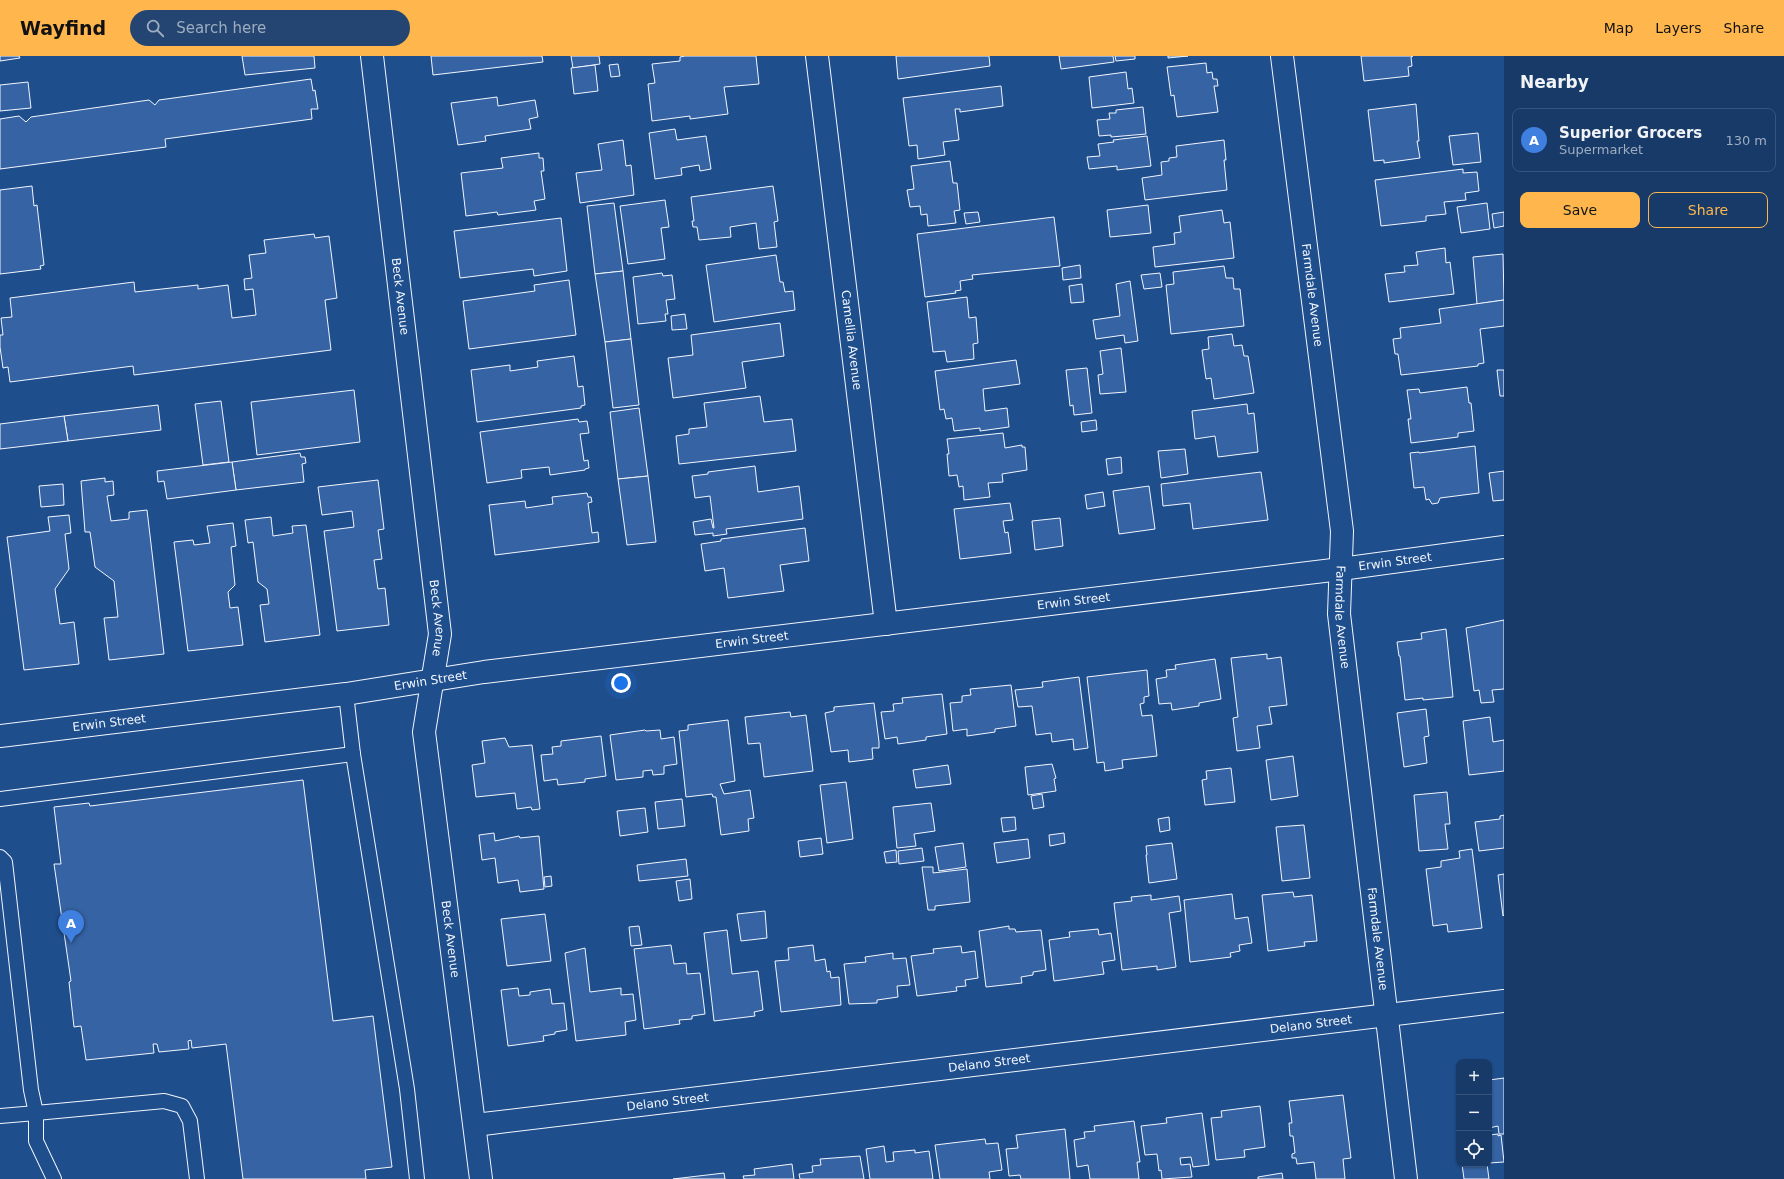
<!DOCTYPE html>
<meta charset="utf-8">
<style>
:root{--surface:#173a69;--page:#244571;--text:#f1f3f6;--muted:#9eadc0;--line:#36547d;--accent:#ffb74d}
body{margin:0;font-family:"DejaVu Sans",sans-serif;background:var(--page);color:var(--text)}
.controls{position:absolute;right:12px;bottom:12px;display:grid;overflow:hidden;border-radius:8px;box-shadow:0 1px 3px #0004}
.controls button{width:36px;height:36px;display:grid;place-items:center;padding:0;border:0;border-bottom:1px solid var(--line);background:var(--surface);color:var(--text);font:20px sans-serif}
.you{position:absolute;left:621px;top:627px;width:14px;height:14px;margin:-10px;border:3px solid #fff;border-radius:50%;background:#1a73e8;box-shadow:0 0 0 6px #1a73e833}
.badge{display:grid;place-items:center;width:26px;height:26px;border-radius:50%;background:var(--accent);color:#fff;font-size:13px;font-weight:700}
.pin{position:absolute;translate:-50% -33px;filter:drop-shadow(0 1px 2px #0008)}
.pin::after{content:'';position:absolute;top:21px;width:14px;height:12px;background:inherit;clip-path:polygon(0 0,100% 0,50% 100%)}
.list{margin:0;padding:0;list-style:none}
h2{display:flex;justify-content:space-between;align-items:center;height:52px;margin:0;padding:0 16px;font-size:17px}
h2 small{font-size:13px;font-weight:400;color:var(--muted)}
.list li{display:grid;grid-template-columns:26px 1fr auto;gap:12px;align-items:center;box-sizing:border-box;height:64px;margin:0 8px 8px;padding:0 8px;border:1px solid var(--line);border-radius:8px}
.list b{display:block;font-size:15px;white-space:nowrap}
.list p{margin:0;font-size:13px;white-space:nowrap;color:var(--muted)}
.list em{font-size:13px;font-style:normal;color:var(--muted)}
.actions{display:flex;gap:8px;padding:12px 16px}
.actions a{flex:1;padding:9px 0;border:1px solid var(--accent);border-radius:8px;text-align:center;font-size:14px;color:var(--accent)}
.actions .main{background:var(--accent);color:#111}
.icon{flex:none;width:22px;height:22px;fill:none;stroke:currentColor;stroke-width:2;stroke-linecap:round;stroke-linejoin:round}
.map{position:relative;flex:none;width:1504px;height:1123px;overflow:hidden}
header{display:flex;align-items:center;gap:24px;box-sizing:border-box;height:56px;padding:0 20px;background:var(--accent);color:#111}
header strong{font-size:19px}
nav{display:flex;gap:22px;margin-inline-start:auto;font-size:14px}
.search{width:280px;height:36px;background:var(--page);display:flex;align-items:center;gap:10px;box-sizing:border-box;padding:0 14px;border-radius:22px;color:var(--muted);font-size:15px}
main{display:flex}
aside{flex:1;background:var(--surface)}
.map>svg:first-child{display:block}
.building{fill:#3563a3;stroke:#f2f6ff}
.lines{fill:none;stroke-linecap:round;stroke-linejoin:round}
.service-casing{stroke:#f2f6ff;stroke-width:16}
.minor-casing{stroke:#f2f6ff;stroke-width:24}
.service{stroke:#1f4e8c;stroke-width:14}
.minor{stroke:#1f4e8c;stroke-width:22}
.labels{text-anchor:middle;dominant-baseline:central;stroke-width:3;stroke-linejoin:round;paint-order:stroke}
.street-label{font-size:12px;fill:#f2f6ff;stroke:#1f4e8c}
</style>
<header>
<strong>Wayfind</strong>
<div class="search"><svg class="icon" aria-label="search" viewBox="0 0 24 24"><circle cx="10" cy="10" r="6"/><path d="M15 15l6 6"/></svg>Search here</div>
<nav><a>Map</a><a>Layers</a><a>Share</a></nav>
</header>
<main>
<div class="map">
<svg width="1504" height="1123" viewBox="0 0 1504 1123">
<rect width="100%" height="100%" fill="#1f4e8c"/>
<g class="building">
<path d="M0,0H19L20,2L0,5Z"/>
<path d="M242,0H314L315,12L245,19Z"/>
<path d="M431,0H542L543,6L433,19Z"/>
<path d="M571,0H599L600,8L573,12Z"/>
<path d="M756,0L759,28L724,31L728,58L690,63V60L652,65L648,28L655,27L652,8L680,5V1L685,0Z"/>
<path d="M896,0H989L990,10L898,23Z"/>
<path d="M1059,0H1113L1114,6L1061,13Z"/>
<path d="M1115,0H1135V3L1116,5Z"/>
<path d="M1168,0H1188L1168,2Z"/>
<path d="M1361,0H1413L1411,1L1412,10L1408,11L1409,20L1364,25Z"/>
<path d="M1206,7L1207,17L1212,16L1213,23H1217L1218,30H1214L1218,56L1177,61L1174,39L1171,40L1167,11Z"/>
<path d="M618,8L620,20L611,21L609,9Z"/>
<path d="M595,9L598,35L574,38L571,12Z"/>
<path d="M1126,16L1128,33L1132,32L1134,47L1092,52L1089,21Z"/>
<path d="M311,23L313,35L315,34L318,53H311L312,63L165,83L166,91L0,113V63L19,60L26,66L31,61L149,44L155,49L159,44Z"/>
<path d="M28,26L31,52L0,55V29Z"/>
<path d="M1001,30L1003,50L960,56V53H955L959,84L943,86L945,99L918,103L917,89L909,90L903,42Z"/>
<path d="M497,41L498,50L535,44L538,61L529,63L531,73L485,80L486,85L458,89L451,47Z"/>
<path d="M1416,48L1419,85H1417L1420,102L1384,107V104L1374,105L1368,54Z"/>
<path d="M1143,51L1146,78L1111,81V79L1099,80L1097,64L1110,63L1109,57H1116V54Z"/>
<path d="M675,73L677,84L706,80L711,113L700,115L699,109L681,112L682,119L655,123L649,77Z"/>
<path d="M1478,77L1481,106L1453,109L1449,80Z"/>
<path d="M1147,80L1151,110L1117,114V110L1089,113L1087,101L1100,100L1098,88L1114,86L1113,84Z"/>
<path d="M623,84L626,110L631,109L634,139L580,147L576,117L602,114L598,88Z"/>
<path d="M1224,84L1226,104H1224L1227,134L1145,144L1142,122L1162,119L1161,106L1169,105V102L1177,101L1176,90Z"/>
<path d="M539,97V102H543L544,115H541L545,143L534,145L536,154L498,159L497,156L466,160L461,117L503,112L501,102Z"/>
<path d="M950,105L953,127H957L960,154L954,155L956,167L928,170L927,158L921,159L920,150L910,151L907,134L914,133L911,110Z"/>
<path d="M1463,113V117L1477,116L1479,135L1465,137L1466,144L1444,146L1446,158L1426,160V165L1381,170L1375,124Z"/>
<path d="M32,130L34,150L37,149L44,209L40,210L41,213L0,218V134Z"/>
<path d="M773,130L778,165L774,166L777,191L759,193L756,167L730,171L731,181L699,184L697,171H693L692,165H694L691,141Z"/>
<path d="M665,144L669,171L661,172L665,203L628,208L620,150Z"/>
<path d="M614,147L623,215L595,218L587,150Z"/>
<path d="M1487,147L1490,173L1461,177L1457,151Z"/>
<path d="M1148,149L1151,177L1110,181L1107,154Z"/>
<path d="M1222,154L1224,167L1230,166L1234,202L1155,211L1153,191L1175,188L1174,177L1181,176L1179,160Z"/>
<path d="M978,156L980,166L966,168L964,157Z"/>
<path d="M1504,156V170L1494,172L1492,158Z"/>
<path d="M1054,161L1060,210L972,219L973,223L960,225L961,234L955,235L956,237L925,241L917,178Z"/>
<path d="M561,162L567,215L534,220L533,213L460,222L454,175Z"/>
<path d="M314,178L315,182L329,180L337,242L325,244L331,294L134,319L133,310L10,326L8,311L3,312L0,291V279H3L1,262L12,261L10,242L134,226L135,236L198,229V233L228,229L232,262L256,259L253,233L245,234L244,223L252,222L249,199L266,197L264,184Z"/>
<path d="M1445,192L1446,207L1450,206L1454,238L1389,246L1385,218L1405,216L1404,210L1418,209L1416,196Z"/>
<path d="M1503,198L1504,244L1477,248L1473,201Z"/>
<path d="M776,199L780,226H783L785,236L793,235L795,254L714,266L706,209Z"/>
<path d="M1080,209L1081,222L1063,224L1062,212Z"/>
<path d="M1224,210L1226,222H1233L1234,233H1240L1244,270L1171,278L1166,229L1174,228L1173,216Z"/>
<path d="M623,215L631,283L605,286L595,218Z"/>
<path d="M662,217L663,220L672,219L675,243L666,244L668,258H665L666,265L638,268L633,221Z"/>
<path d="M1160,217L1162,231L1144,233L1141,219Z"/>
<path d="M569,224L576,279L469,293L463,245L535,235L534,229Z"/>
<path d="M1130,225L1138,285L1125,287L1124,279L1096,283L1093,264L1120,260L1116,228Z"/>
<path d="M1082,228L1084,246L1071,247L1069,230Z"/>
<path d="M967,241L969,262L976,261L978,287L973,288L974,303L947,306L945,295L933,296L927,246Z"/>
<path d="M1504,244V270L1480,273L1484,307L1478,308V310L1401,319L1398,298H1395L1393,283L1401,282L1400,272L1441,267L1439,253Z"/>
<path d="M685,258L687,273L672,274L671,260Z"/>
<path d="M780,267L784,300L742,306L746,332L673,342L668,302L693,299L691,279Z"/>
<path d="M1232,278L1234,290L1242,289L1244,300H1248L1254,337L1214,343L1211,322L1206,323L1202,294L1209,293L1208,281Z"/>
<path d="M631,283L639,349L613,352L605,286Z"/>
<path d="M1121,292L1126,336L1100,338L1098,319L1103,318L1100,295Z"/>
<path d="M574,300L578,331L583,330L585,349L581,350V352L477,366L471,314L510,309V315L538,311L537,305Z"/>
<path d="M1016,304L1020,328L983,333L985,355L1007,352L1009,371L980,375V372L954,375L952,362L946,363L944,353L940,354L935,315Z"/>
<path d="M1087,312L1092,357L1074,359L1073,349L1070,350L1066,314Z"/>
<path d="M1497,314H1504V340H1500Z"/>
<path d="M1467,331L1469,347H1471L1474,375L1458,377V381L1411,387L1408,363H1411L1407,334L1419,333L1420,337Z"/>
<path d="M354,334L360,386L257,399L251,346Z"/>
<path d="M760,340L764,366L792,363L796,395L679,408L676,380L689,378V373L707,371L704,347Z"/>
<path d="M221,345L229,406L203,409L195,348Z"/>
<path d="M1247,348L1248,358L1254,357L1258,396L1218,401L1215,380L1195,383L1192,355Z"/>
<path d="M158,349L161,374L68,385L64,360Z"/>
<path d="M639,352L648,420L618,423L610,356Z"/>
<path d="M64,360L68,385L0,393V368Z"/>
<path d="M578,363L579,366L587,365L589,377L580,378L584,405L588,404L589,412L585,413V414L550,419L549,411L521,414L522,422L487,427L480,376Z"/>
<path d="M1096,364L1097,374L1082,376L1081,366Z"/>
<path d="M1003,377L1005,392L1022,389V391H1025L1027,414L1002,418L1003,426L988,427L990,441L964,444L963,430L959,431L957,419L949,420L947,398H949L947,383Z"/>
<path d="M1475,390L1479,437L1440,442L1438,447L1432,448L1429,443L1426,444L1424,431L1414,432L1410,397L1419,396V397Z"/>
<path d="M1185,393L1188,418L1161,422L1158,395Z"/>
<path d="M300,397L301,401H305L306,407L302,408L304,426L236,434L232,406Z"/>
<path d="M1121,401L1122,417L1108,419L1106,403Z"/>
<path d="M232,406L236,434L167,443L164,425L158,426L157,415Z"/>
<path d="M755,410L758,436L799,430L803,463L726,473L727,478L713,480V477L695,479L693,466L711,463L713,472H714L710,440L695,442L692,420L708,418V416Z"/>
<path d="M1504,415V444L1493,445L1489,417Z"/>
<path d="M1261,416L1268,464L1193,473L1190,447L1163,450L1161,428Z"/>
<path d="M648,420L656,486L627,489L618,423Z"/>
<path d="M105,422V426L113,425L114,439L107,440L111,465L129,463V456L147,454L164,598L109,604L104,562L118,561L114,525L95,511L90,476H85L81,425Z"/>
<path d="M378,424L384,473L378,474L382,503L374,504L378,533L385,532L389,569L337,575L324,475L354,471L352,455L322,459L318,431Z"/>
<path d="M63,428L64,449L41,451L39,430Z"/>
<path d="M1149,430L1155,473L1119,478L1113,435Z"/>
<path d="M1103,436L1105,450L1087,453L1085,439Z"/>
<path d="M587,437L588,441H591L592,446L588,447L592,477L598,476L599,486L495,499L489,449L525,445L526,452L553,448L552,441Z"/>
<path d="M1010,447L1013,464L1003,465L1005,477L1008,476L1011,497L960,503L954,453Z"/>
<path d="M69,459L71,477L65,478L69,513L55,533L60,568L74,566L79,608L24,614L7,481L50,475L48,461Z"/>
<path d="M271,461L273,480L293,477L292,470L306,469L320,579L265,586L260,549L269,548L267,533L258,526L253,486L248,487L245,464Z"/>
<path d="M1060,462L1063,490L1035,494L1032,465Z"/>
<path d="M233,467L236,490L231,491L235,529L228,536L230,552L238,551L243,589L188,595L174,486L193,484L194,489L210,487L207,470Z"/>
<path d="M805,472L809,505L780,509L784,535L728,542L724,512L705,515L701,488L721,485V483Z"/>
<path d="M1504,564V633L1492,634L1494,646L1481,647L1479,634L1474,635L1466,572Z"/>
<path d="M1446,573L1453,641L1423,644V642L1405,644L1400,600H1399L1397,586L1422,583L1421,577Z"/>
<path d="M1267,598V603L1281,601L1287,649L1269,651L1272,668L1257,670L1260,692L1237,695L1233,662L1238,661L1231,602Z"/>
<path d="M1215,603L1221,643L1199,647V650L1172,654L1171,647L1159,648L1156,623L1167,621L1166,614L1176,613L1175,609Z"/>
<path d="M1147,614L1149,640L1144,641V647L1140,648L1142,660L1152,659L1157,700L1122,704L1123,712L1105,715L1104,706L1097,707L1087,621Z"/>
<path d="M1079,621L1088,692L1074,694L1073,683L1052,686L1051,677L1036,679L1032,650L1018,651L1015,634L1043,631L1042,626Z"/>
<path d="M1011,629L1016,670L995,673V676L967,680V673L953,675L950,647L962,646V640L971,639L970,633Z"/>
<path d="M942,638L947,678L926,681V684L898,688L897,681L885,683L881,656L894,655L893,648L903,647L902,642Z"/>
<path d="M874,647L879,686V692H872L873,703L849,706L848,694L831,696L825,657L834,655V651Z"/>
<path d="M1426,653L1429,680L1424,681L1427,707L1404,711L1397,657Z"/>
<path d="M790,656L791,661L806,659L813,715L764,721L760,687L748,688L745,661Z"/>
<path d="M1490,661L1493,686L1504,684V715L1469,719L1463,665Z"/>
<path d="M728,664L735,725L720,728L724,738L750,734L754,762L748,763L749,775L721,779L716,741H713L712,738L686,741L679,675L688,674V669Z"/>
<path d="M645,674L646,675L660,674L661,683L674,681L677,708L664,710V718L653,719L652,714L643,715V721L616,724L610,679Z"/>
<path d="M601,680L606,720L585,723V726L558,729L557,723L544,725L541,699L553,698L552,691L561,690V685Z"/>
<path d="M505,682L509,691L532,689L540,753L532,754L531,751L517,753L515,737L476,741L472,709L485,707L482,685Z"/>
<path d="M1293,700L1298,740L1271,744L1266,704Z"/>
<path d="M1052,708L1056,722L1054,723L1056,735L1028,739L1025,711Z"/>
<path d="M948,709L951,728L916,732L913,714Z"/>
<path d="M1231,712L1235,746L1205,749L1202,724L1207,723L1206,715Z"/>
<path d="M303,724L333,965L373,960L392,1111L365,1114L366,1123H243L226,988L192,992L191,984L188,985L189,993L159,996L157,988H153L154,997L86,1004L81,970L74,971L69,926L71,925L54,808H61L54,751L89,747L90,750Z"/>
<path d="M846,726L853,783L827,787L820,729Z"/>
<path d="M1447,736L1450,768H1445L1448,793L1419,795L1414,739Z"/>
<path d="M1042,738L1044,751L1033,753L1031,740Z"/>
<path d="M682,743L685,770L658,773L655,746Z"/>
<path d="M931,747L935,775L914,778L916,790L897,792L893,751Z"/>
<path d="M645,752L648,776L620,780L617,755Z"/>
<path d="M1504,759V792L1479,795L1475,766L1500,763V760Z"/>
<path d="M1015,761L1016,774L1003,776L1001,762Z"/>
<path d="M1169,761L1170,774L1160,776L1158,763Z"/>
<path d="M1304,769L1310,822L1282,825L1276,771Z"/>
<path d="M494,777L495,785L519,780L520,782L539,780L544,833L520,836L518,824L498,827L495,802L482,804L479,779Z"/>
<path d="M1064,777L1065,787L1050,790L1049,779Z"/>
<path d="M821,782L823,798L800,801L798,785Z"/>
<path d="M1028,783L1030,802L997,807L994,787Z"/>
<path d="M963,787L966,811L939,815L935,791Z"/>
<path d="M1172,787L1177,823L1149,827L1146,799H1147L1146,790Z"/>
<path d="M922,792L924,805L899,808L898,795Z"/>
<path d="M1472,793L1482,872L1448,876L1447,868L1433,870L1426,813L1441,811V805L1460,802L1459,795Z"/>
<path d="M896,794L897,806L886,807L884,796Z"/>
<path d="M686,803L688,820L639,825L637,809Z"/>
<path d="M922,811H933V817L967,813L970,846L935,850V854H928Z"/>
<path d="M1504,818V859L1503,860L1498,819Z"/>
<path d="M551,820L552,830L545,831L544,821Z"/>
<path d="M690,823L692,843L679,845L676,825Z"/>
<path d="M1293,836L1294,841L1312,839L1317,885L1304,886L1305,890L1268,895L1262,839Z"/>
<path d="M1232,838L1235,863L1248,861L1252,887L1239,889L1240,895L1230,897L1231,901L1190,906L1184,844Z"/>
<path d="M1151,839V844L1179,840L1181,855L1169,857L1176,911L1157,914V910L1122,914L1114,847L1132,845L1131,841Z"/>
<path d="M765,855L767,882L741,885L737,858Z"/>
<path d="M545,858L551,905L507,910L501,863Z"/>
<path d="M639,870L642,889L631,890L629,871Z"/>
<path d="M1009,870V873H1015L1016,876L1041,874L1046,914L1033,916V919L1021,921L1022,927L986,931L979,875Z"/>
<path d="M1098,873L1099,879L1111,877L1115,904L1102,906L1104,918L1054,925L1049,884L1070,881L1069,876Z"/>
<path d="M727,874L732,918L758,915L763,954L754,956L755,960L714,965L704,877Z"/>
<path d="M671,889L674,908L686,907L687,918L700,917L705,958L692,960V963L679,964L680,968L644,973L634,893Z"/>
<path d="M813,889L815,905L825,903L827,916L830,915L831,922L839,921L841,949L781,956L775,905L789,904L788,892Z"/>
<path d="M961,890L962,897L975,895L978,922L965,924L966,930L956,931L957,935L917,940L911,900L934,897L933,893Z"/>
<path d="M585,892L590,936L621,932V939L633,938L636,964L625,966L626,979L576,985L565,897Z"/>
<path d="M893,897V903L906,902L910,929L897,930L898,941L877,944V947L849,948L844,908L866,906L865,901Z"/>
<path d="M518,932L519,940L530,939V936L550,933L552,948L564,947L567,974L555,976V978L543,980L544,985L508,990L501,934Z"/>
<path d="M1504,1022V1078H1499L1498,1070L1489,1072V1024Z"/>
<path d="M1343,1039L1351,1102L1343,1103L1345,1123H1316L1314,1106L1297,1108L1296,1102H1292V1098L1295,1097L1293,1080H1290L1289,1067H1292L1289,1045Z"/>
<path d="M1260,1050L1265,1091L1244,1094L1245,1101L1216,1104L1211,1062L1222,1061L1221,1055Z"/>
<path d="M1202,1057L1209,1109L1193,1111L1191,1101L1180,1102L1181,1109L1190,1108L1192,1121L1162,1123L1161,1114L1159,1115L1157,1098L1145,1099L1141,1070L1167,1067L1166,1062Z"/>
<path d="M1134,1065L1140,1106H1137L1139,1123H1090L1088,1109L1077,1111L1074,1084L1085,1082L1084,1076L1095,1075L1094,1070Z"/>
<path d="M1065,1073L1070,1123H1021L1020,1119L1009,1120L1006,1093L1018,1092L1016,1079Z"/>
<path d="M1498,1078V1080L1501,1079L1504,1106L1489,1107V1079Z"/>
<path d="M985,1083L986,1088L998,1087L1002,1114L989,1116L990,1123H940L935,1089Z"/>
<path d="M884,1090L886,1106L894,1105L893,1096L915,1094V1097L929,1095L933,1123H870L866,1093Z"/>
<path d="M860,1100L864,1123H800L799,1118L813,1116L812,1110L821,1109L820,1103Z"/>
<path d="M792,1108L794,1123H744L743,1120L755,1119L754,1113Z"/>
<path d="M1462,1108H1487L1489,1123H1464Z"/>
<path d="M724,1117L725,1123H673Z"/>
<path d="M1282,1117L1283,1123H1258V1121Z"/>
</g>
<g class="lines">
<defs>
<g id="service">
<path d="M346,638L353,698L407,1033L417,1123"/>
<path d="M0,743L353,698"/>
<path d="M0,801L5,806L31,1034L36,1057L164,1045L182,1050L190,1065L197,1123"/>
<path d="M0,1060L36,1057V1085L54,1123"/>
</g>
<g id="minor">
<path id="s1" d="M372,0L440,578L424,676L481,1123"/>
<path id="s2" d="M817,0L886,568"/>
<path id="s3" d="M1282,0L1342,475L1339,558L1406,1123"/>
<path id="s4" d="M0,680L346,638L484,616L1341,513L1504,491"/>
<path id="s5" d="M475,1069L1504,945"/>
</g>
</defs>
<use href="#service" class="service-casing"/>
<use href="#minor" class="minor-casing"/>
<use href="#service" class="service"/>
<use href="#minor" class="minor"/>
</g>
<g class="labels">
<g class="street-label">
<text stroke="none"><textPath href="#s1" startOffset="242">Beck Avenue</textPath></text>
<text stroke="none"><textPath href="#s3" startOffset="241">Farmdale Avenue</textPath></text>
<text stroke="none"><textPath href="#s2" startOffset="286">Camellia Avenue</textPath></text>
<text stroke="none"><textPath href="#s4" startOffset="1406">Erwin Street</textPath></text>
<text stroke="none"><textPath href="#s4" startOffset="1082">Erwin Street</textPath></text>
<text stroke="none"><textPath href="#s3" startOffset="565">Farmdale Avenue</textPath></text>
<text stroke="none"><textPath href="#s1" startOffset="566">Beck Avenue</textPath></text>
<text stroke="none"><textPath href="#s4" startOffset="758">Erwin Street</textPath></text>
<text stroke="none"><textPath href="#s4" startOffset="434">Erwin Street</textPath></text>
<text stroke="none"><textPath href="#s4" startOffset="110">Erwin Street</textPath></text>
<text stroke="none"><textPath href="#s1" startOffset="890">Beck Avenue</textPath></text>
<text stroke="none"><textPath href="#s3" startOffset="889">Farmdale Avenue</textPath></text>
<text stroke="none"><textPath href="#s5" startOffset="842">Delano Street</textPath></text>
<text stroke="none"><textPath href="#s5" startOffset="518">Delano Street</textPath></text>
<text stroke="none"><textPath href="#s5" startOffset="194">Delano Street</textPath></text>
</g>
</g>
</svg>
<div class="controls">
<button>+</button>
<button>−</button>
<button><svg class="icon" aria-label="locate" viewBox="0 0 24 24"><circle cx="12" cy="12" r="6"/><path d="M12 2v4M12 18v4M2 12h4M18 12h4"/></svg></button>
</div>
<div class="you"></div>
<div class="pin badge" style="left:71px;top:887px;background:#3f7fe0">A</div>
</div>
<aside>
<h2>Nearby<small></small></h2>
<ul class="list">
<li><span class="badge" style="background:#3f7fe0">A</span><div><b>Superior Grocers</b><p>Supermarket</p></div><em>130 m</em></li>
</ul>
<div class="actions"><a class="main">Save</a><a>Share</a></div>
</aside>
</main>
